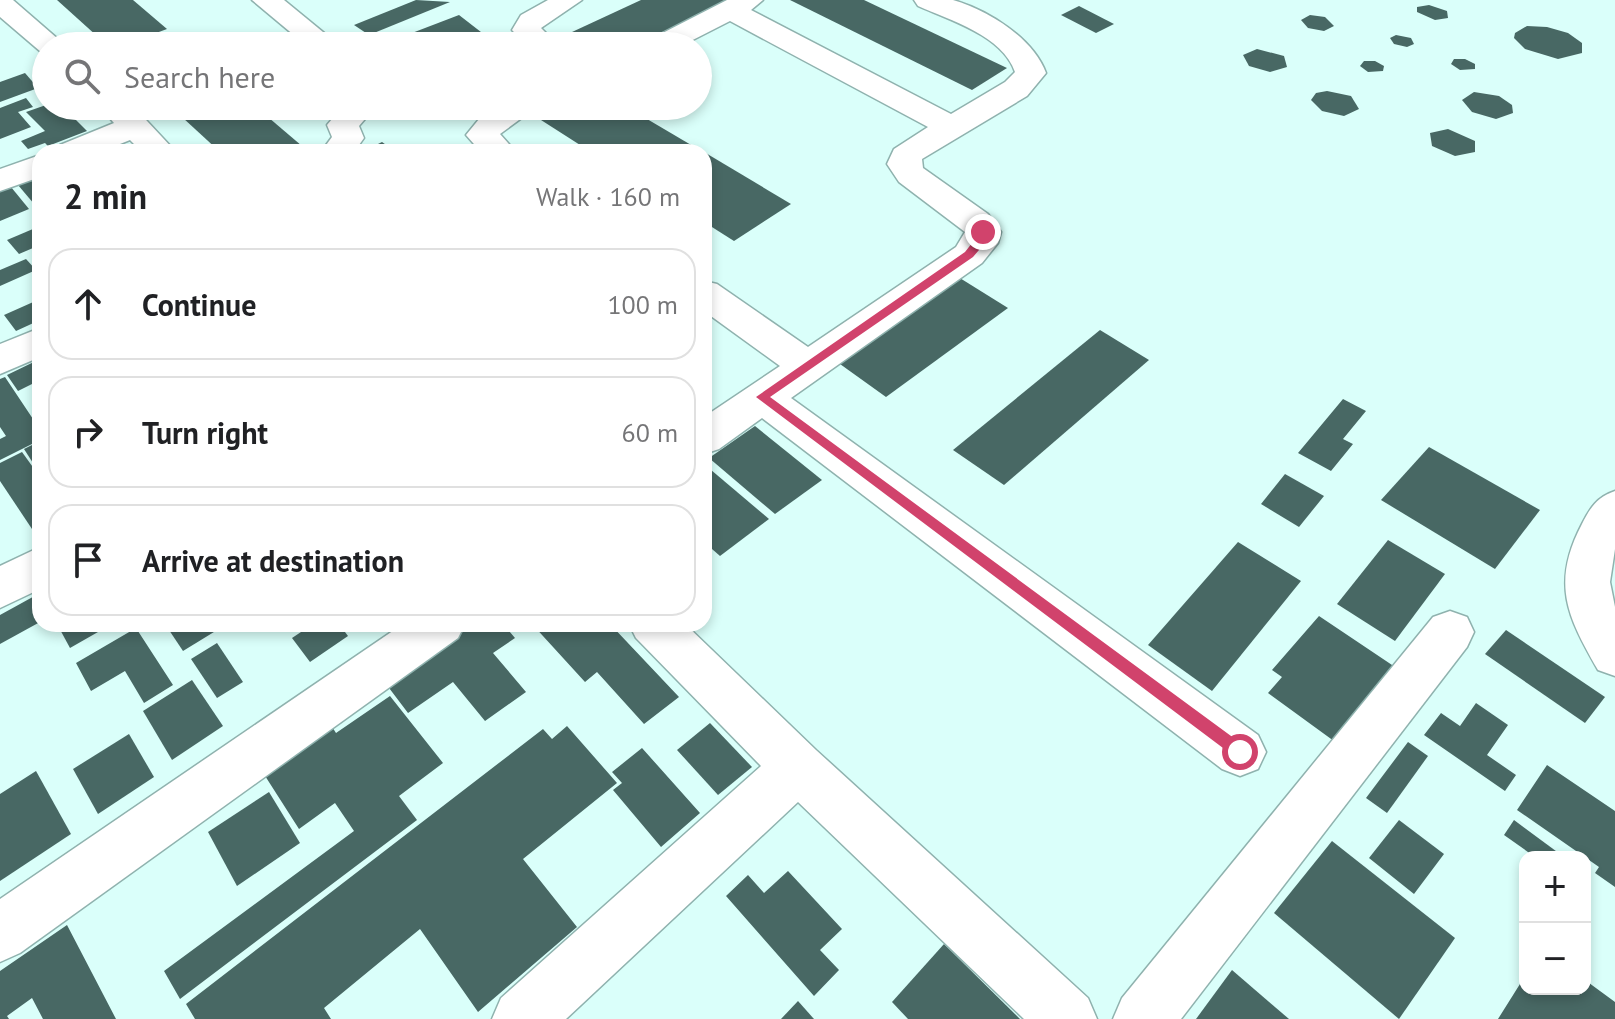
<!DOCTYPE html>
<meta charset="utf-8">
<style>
:root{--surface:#fff;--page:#f6f6f6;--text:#202124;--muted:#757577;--line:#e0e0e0}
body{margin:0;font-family:"PT Sans",sans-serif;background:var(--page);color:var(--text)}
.controls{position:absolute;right:24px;bottom:24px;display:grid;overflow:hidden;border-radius:16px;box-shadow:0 4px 12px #0003}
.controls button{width:72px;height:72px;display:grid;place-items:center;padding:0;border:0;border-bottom:2px solid var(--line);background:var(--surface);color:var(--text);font:40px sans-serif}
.stop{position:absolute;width:24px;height:24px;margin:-18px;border:6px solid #d1436c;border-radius:50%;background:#fff}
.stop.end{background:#d1436c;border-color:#fff;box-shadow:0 2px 8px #0008}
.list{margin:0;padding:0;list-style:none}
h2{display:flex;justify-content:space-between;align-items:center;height:104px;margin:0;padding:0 32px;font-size:34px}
h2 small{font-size:26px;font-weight:400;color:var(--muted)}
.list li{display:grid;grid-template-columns:52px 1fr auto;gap:24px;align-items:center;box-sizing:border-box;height:112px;margin:0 16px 16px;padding:0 16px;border:2px solid var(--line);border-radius:24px}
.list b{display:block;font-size:30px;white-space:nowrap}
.list em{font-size:26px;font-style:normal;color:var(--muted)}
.icon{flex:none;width:44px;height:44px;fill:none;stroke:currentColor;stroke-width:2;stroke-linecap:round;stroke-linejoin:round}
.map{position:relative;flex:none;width:1615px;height:1019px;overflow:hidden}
.search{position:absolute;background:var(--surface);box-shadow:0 4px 12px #0003;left:32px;top:32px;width:680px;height:88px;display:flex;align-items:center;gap:20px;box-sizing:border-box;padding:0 28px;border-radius:44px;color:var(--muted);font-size:30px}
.panel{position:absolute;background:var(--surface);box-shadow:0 4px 12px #0003;left:32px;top:144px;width:680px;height:488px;border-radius:24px}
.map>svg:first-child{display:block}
.building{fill:#486864}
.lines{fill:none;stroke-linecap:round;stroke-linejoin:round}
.minor-casing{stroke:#8fb2ae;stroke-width:3}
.minor{fill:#fff;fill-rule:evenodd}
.route{fill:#d1436c}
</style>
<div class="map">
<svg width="1615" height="1019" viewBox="0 0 1615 1019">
<rect width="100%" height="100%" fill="#dafffa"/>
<g class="building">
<path d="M57,0H133L167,29L121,46H108Z"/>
<path d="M416,0L450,2L369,35L354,25Z"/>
<path d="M641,0H728L634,46H596L572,32Z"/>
<path d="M790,0H864L1007,68L972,90Z"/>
<path d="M1429,5L1447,11L1448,18L1435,20L1417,12V7Z"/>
<path d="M1079,6L1114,24L1096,33L1061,15Z"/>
<path d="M459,15L499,46H378Z"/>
<path d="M1310,15L1325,17L1334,26L1324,31L1308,28L1301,20Z"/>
<path d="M1527,26L1547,27L1568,33L1582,43V53L1558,59L1525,49L1514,38L1515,33Z"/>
<path d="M1396,35L1411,38L1414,44L1407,47L1394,44L1390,38Z"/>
<path d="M1257,49L1284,56L1287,67L1270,72L1249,66L1243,55Z"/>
<path d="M1465,59L1475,64V69L1460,70L1451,64L1454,59Z"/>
<path d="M1375,61L1384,66L1383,71L1368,72L1360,66L1364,61Z"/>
<path d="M25,73L38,88L0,102V82Z"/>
<path d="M1327,91L1351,96L1359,109L1344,116L1322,111L1311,100L1316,93Z"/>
<path d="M1474,92L1499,96L1512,105L1513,113L1496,119L1472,112L1462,100Z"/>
<path d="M26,98L33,107L18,112L31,127L0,139V108Z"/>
<path d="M46,105L62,106L87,131L48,146L45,143L28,149L21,141L45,131L26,112Z"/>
<path d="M170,106H255L302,146L289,152H220Z"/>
<path d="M569,106H625L703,152H591L541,120Z"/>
<path d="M1448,129L1475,141V152L1455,156L1432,146L1430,133Z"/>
<path d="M382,142L396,152H362Z"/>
<path d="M704,152L791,204L734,241L704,222Z"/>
<path d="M40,176V211L18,185Z"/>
<path d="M11,187L29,209L0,221V191Z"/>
<path d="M40,226V245L19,254L7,240Z"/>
<path d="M26,259L36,270L0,286V270Z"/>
<path d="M955,275L1008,308L886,397L833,359Z"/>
<path d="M40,299V320L16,331L4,315Z"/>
<path d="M1100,330L1149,360L1004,485L953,450Z"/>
<path d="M40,359V380L18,391L7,375Z"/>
<path d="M5,377L33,419L40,416V440L0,460V439L6,436L0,427V379Z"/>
<path d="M1343,399L1366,411L1343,439L1353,444L1331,471L1298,453Z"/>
<path d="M755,426L822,480L775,514L709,458Z"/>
<path d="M40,441V474L24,449Z"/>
<path d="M1429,447L1540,510L1495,569L1381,500Z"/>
<path d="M22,452L40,477V524L32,529L0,481V463Z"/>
<path d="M704,464L769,519L720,556L704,542Z"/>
<path d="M1285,474L1324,496L1299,527L1261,504Z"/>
<path d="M1388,540L1445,574L1395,641L1337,604Z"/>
<path d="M1238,542L1301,581L1212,691L1148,645Z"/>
<path d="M40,593V622L0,644V615Z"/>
<path d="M1319,616L1398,669L1338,744L1268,693L1282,677L1272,670Z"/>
<path d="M57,624H112L70,648Z"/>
<path d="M165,624H227L183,651Z"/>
<path d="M313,624H339L348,636L310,662L292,638Z"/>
<path d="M467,624H503L515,638L493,653L526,692L485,721L453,682L408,713L383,680Z"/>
<path d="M532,624H610L679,697L644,724L597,672L585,682Z"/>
<path d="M136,628L173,685L144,703L125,671L91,691L76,663Z"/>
<path d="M1506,630L1605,697L1585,723L1485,654Z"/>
<path d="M217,643L243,682L217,698L191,659Z"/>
<path d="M192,680L223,726L172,760L143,711Z"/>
<path d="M390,696L443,763L399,796L417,820L180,999L164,971L354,831L335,803L299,829L260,768L329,722L336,733Z"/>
<path d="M1476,703L1508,725L1487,755L1516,775L1505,791L1424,735L1441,713L1460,726Z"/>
<path d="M710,723L752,767L718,795L677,750Z"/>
<path d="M567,726L617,783L523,859L577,927L478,1012L420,929L324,1008L331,1019H195L186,1004L543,729L552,739Z"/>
<path d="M129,734L154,777L98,814L73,769Z"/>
<path d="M1408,742L1428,756L1387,813L1366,798Z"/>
<path d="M642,748L700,813L661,847L613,790L622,783L612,772Z"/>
<path d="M1547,765L1615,811V887L1595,873L1599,867L1517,810Z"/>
<path d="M36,771L71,834L0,881V794Z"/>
<path d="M269,792L300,843L237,886L208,832Z"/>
<path d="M1399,820L1444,854L1414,894L1369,858Z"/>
<path d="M1514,820L1564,857H1535L1504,835Z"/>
<path d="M1332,841L1455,938L1399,1019L1274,913Z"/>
<path d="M788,871L842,929L820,950L839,970L814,996L726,896L748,875L764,893Z"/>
<path d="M67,925L116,1019H43L32,998L7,1016L9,1019H0V971Z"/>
<path d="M944,944L1020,1019H908L892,1002Z"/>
<path d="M1232,970L1289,1019H1196Z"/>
<path d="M1525,976V989H1585V980L1615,1002V1019H1498Z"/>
<path d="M798,1001L814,1019H781Z"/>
</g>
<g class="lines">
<defs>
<g id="minor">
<path d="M0,0H13L66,46H46V54L41,52L0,17Z"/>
<path d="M252,0H284L340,46H307Z"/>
<path d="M548,0H582L541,28L559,46H527L512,30L521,15Z"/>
<path d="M727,0H763L751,10L951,114L1005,82L1015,72C1003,36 950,20 918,6L914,0C926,0 941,0 953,0C988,10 1033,38 1046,73L1027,96L922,159L923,168L988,214L1001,232L998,243L982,263L791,398L1258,735L1266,752L1258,769L1240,776L1222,769L762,418L719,449L704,454V417L780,366L704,311V281L717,284L808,347L956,247L965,232L899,182L887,164L894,149L928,127L730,21L681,46H644L649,40Z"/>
<path d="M99,106H133L176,152H142L130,140L100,152H56L60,145L114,123Z"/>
<path d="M343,106H376L359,126L364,138L354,152H321L332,137L327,125Z"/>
<path d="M498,106H538L500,134L516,152H481L466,135L484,113Z"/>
<path d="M40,155V177L0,191V169Z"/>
<path d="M40,328V357L0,374V344Z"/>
<path d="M1615,491V549L1610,582L1615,607V676L1598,670C1567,616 1551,583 1582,524C1590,508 1597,497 1615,491Z"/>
<path d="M40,547V589L0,608V566Z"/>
<path d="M1450,611L1467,617L1474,632L1467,647L1181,1019H1113L1122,998L1433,617Z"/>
<path d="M403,624H465L458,638L20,953L0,962V899Z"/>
<path d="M629,624H685L816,750L1088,998L1097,1019H1024L798,802L566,1019H492L501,998L761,766L636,638Z"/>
</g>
</defs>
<use href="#minor" class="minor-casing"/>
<use href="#minor" class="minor"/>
</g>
<path class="route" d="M983,229L988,232L985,243L973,257L770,397L1246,747V757H1235L756,397L965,252Z"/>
</svg>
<div class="controls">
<button>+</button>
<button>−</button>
</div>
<div class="stop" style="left:1240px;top:752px"></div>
<div class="stop end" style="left:983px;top:232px"></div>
<div class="search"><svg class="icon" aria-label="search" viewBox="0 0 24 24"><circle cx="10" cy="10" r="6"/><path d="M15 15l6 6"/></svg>Search here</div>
<section class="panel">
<h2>2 min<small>Walk · 160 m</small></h2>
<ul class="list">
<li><svg class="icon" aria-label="ahead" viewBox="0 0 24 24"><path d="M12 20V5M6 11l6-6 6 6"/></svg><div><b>Continue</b></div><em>100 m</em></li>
<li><svg class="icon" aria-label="right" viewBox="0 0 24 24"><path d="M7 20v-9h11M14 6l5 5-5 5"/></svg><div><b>Turn right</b></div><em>60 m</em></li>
<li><svg class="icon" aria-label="arrive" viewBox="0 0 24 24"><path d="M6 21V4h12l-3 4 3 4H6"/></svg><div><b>Arrive at destination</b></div></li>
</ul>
</section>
</div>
